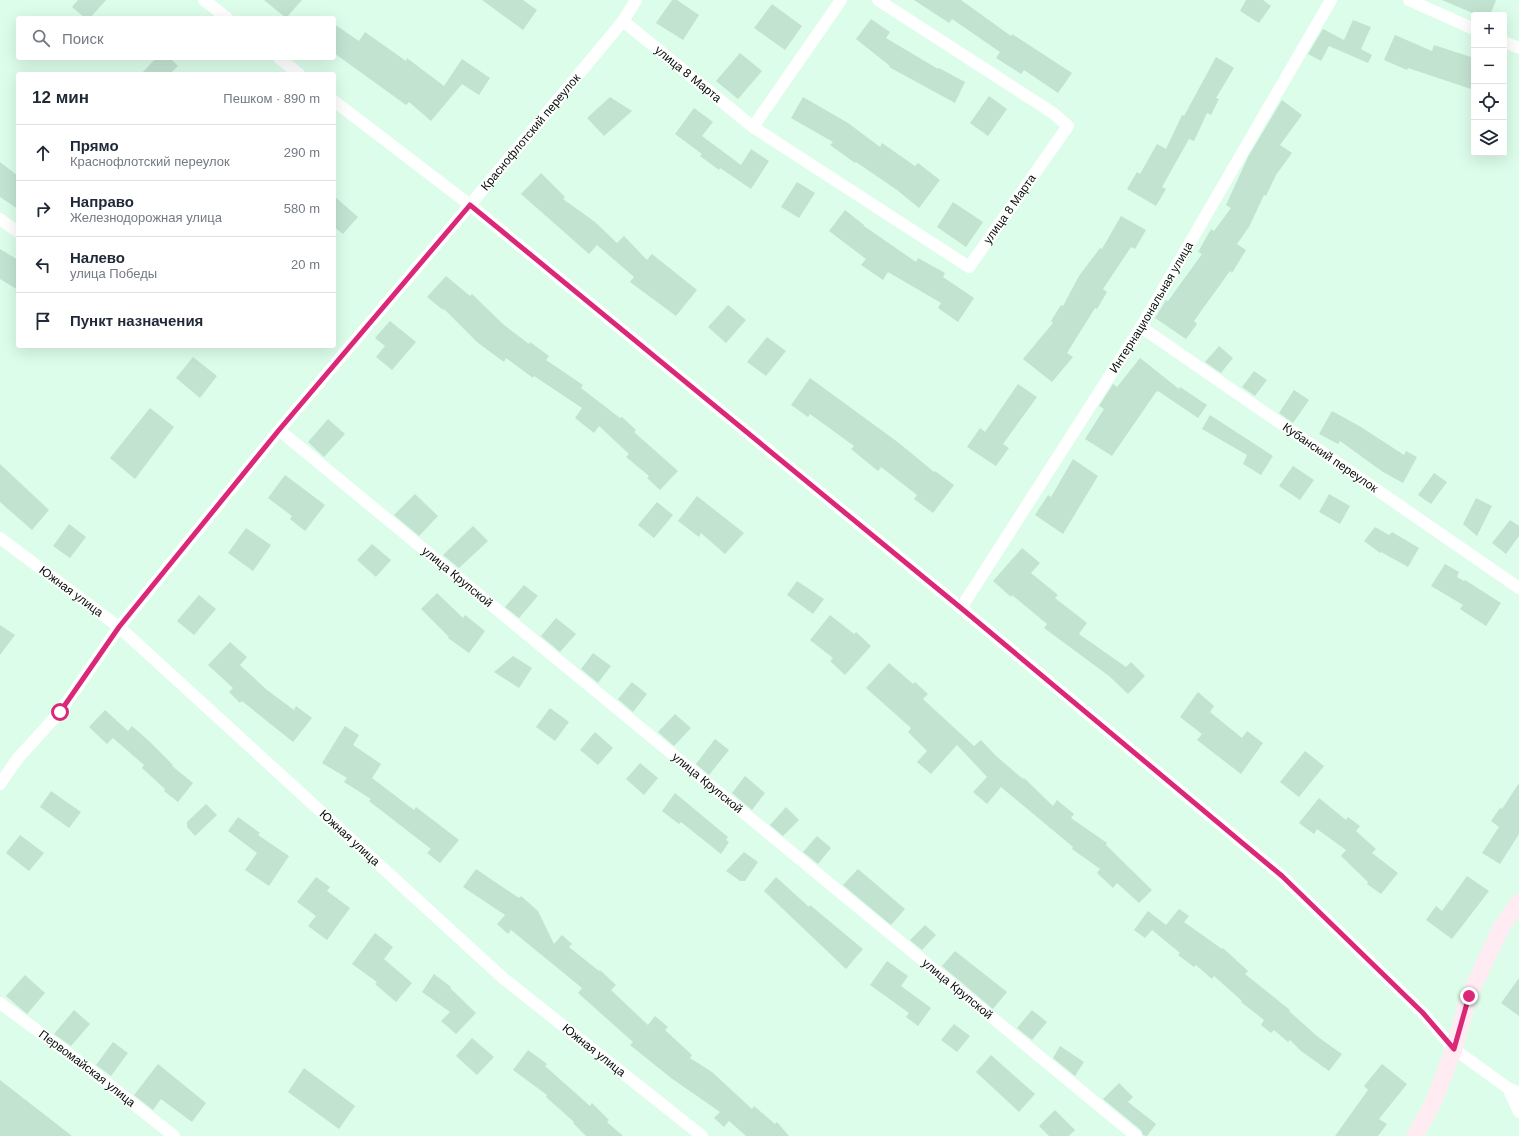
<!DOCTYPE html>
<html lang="ru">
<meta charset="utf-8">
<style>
:root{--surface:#fff;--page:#f6f6f7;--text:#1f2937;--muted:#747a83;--line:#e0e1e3}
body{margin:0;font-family:Arial,sans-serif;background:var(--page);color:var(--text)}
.controls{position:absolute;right:12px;top:12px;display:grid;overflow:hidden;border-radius:4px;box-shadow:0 4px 16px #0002}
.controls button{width:36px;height:36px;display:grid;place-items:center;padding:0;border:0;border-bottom:1px solid var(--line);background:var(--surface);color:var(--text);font:20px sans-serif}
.stop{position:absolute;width:12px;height:12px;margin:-9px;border:3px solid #db2777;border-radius:50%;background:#fff}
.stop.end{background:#db2777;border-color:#fff;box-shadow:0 1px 4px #0008}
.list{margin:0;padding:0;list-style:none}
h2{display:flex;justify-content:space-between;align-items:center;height:52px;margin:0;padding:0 16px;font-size:17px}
h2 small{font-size:13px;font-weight:400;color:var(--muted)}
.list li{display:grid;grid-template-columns:26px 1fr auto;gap:12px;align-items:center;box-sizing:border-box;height:56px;padding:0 16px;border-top:1px solid var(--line)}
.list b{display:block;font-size:15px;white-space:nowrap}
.list p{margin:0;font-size:13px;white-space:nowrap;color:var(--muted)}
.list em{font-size:13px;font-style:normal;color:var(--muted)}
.icon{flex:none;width:22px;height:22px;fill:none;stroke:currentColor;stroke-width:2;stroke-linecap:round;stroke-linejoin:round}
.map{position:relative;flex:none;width:1519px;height:1136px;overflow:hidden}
.search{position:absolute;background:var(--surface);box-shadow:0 4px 16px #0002;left:16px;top:16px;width:320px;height:44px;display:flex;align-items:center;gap:10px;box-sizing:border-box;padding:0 14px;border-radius:4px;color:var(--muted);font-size:15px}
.panel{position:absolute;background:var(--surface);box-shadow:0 4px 16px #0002;left:16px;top:72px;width:320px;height:276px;border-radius:4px}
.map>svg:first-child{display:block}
.building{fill:#c3e3d1}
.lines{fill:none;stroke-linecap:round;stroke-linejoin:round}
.street{stroke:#fff;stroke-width:12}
.secondary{stroke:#feecf2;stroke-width:17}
.route{stroke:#db2777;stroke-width:5}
.labels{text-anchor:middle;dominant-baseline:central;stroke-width:3;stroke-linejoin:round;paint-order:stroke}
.street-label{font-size:12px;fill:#050f09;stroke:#fff}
</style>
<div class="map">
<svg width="1519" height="1136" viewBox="0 0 1519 1136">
<rect width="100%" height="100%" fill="#dcfdea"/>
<g class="building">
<path d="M78,0H106L90,18H85L72,7Z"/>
<path d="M264,0H302L286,18Z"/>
<path d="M482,0H523L537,10L523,30Z"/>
<path d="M672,0H677L699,15L683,40L656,23Z"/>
<path d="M914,0H961L1011,36L1012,34L1072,73L1058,93L1024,70L1021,74L996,58L1000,52L952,19L949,23Z"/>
<path d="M1246,0H1263L1271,6L1259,23L1240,11Z"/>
<path d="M1442,0H1496L1490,15H1477Z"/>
<path d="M772,4L802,26L785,50L754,28Z"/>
<path d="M871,19L890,32L886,38L938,69L939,68L965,82L955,103L889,67L890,66L856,39Z"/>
<path d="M1353,20L1371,27L1361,49L1372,55L1368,63L1329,46L1321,61L1308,54L1323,29L1344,40Z"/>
<path d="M334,24L359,41L365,32L406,61L407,58L444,86L462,59L490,78L479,95L462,84L431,121L409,102L406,105L334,53Z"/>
<path d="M1395,35L1432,51L1434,45L1474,58V90L1408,68L1407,70L1384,60Z"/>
<path d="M740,53L762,71L738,99L716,81Z"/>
<path d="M1216,57L1234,68L1216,98L1219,99L1211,115L1207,113L1194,141L1189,139L1162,187L1166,189L1156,206L1127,189L1137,172L1140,174L1157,144L1166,149L1182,115L1184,116Z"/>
<path d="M156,58H170L178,66L170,74H141Z"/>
<path d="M989,96L1007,109L988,136L970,123Z"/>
<path d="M610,97L632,111L604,136L587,118Z"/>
<path d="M803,97L848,123L880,147L882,143L915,166L918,163L940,180L919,208L897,190L856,162L855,163L830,145L833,142L791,118Z"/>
<path d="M1282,100L1302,115L1280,145L1292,153L1276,175L1266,196L1264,195L1249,227L1237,244L1246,250L1232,273L1230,271L1194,321L1197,324L1186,339L1155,318L1166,300L1168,301L1202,254L1198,252L1211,229L1214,231L1231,208L1226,205L1248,157Z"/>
<path d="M694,108L713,122L702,136L741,165L751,149L769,161L751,189L720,168L719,170L700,156L702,154L675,134Z"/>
<path d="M0,162L18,176V209L0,197Z"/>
<path d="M541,173L565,197L563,199L595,222L617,243L624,236L647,260L652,254L697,290L676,316L630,282L634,277L597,245L589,254L521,194Z"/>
<path d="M797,182L815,193L799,218L781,207Z"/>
<path d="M334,196L358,217L343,234L334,227Z"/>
<path d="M953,202L983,222L966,247L937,227Z"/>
<path d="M845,210L864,225V226L916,262L918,258L945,273L943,277L974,298L958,322L938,308L941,303L888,272L883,280L861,265L866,259L829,231Z"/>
<path d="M1121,216L1146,230L1135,249L1131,247L1103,289L1107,292L1097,309L1095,308L1067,353L1073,357L1052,382L1023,359L1053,323L1051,321L1061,305L1063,306L1079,276L1100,248L1102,249Z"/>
<path d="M0,249L18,260V290L0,279Z"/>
<path d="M446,276L470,296L472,294L504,325L529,344L530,342L549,356L546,360L583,385L581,388L620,418L622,417L636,430L634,432L678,471L660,490L647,478L649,476L626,457L629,454L599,426L594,433L575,418L582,408L534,376L533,378L506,358L504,362L478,343L444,309L443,310L427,297Z"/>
<path d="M728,305L746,320L726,343L708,327Z"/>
<path d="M390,321L416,342L392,370L376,357L385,346L375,338Z"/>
<path d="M767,337L786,351L766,376L747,362Z"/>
<path d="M1219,346L1233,358L1221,373L1205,362Z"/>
<path d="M193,357L217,376L200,398L176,378Z"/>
<path d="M1140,358L1179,389L1180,387L1207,405L1198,418L1158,391L1156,392L1112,456L1085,439L1104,409L1099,406L1113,384L1117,387Z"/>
<path d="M1254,371L1267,380L1255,396L1242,387Z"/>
<path d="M810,378L899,443L934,472L935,471L954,485L933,513L914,499L917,495L881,467L878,471L851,449L854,446L810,414L808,417L791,405Z"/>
<path d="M1018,384L1037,397L1003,444L1009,448L996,466L967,447L980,428L985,432Z"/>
<path d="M1294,390L1309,400L1293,423L1279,413Z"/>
<path d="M150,408L174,427L135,479L110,458Z"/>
<path d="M1332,411L1361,427L1404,455L1406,451L1417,457L1403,483L1383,472L1340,441L1338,444L1319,434Z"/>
<path d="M1210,415L1273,456L1261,475L1243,464L1247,455L1202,429Z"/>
<path d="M328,419L345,434L324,457L308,442Z"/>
<path d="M1073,459L1098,476L1063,534L1035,515L1048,495L1051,497Z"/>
<path d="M0,464L49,510L32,530L0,502Z"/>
<path d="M1293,466L1314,480L1300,500L1279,486Z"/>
<path d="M1434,473L1447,482L1431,504L1418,495Z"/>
<path d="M285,475L325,505L305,531L290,519L292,516L268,498Z"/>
<path d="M415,494L438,516L419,536L394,515Z"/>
<path d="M1329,494L1350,506L1340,524L1319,512Z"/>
<path d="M697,496L744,533L725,554L701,533L699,537L678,521Z"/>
<path d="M1476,498L1492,506L1477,536L1463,524Z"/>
<path d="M657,502L673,515L654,538L638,525Z"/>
<path d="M1510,520L1519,526V536L1506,554L1492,543Z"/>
<path d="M69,524L86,537L70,558L53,546Z"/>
<path d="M473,526L488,541L459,568L443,555Z"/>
<path d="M1375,527L1389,535L1392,532L1419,548L1408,567L1381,552L1380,553L1364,541Z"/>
<path d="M246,528L271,545L253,571L228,553Z"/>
<path d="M372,544L391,560L376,577L357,560Z"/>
<path d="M1022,548L1040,563L1031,573L1058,595L1055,598L1087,623L1079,634L1126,667L1131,662L1145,676L1128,694L1109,676L1044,628L1047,624L1012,595L1011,597L993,581Z"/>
<path d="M1445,564L1459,572L1457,577L1464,581L1465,580L1501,603L1486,626L1460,609L1463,605L1431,586Z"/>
<path d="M797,581L824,599L813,614L787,595Z"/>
<path d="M524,585L538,596L519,618L505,607Z"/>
<path d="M437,593L463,618L465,615L485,631L469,653L448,638L449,637L421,609Z"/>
<path d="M199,595L216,609L194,635L177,621Z"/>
<path d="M830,615L854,634L856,632L871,646L845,675L830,661L833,658L810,640Z"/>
<path d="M556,618L576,634L560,652L541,636Z"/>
<path d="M0,625L15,635L0,655Z"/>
<path d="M230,642L247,657L240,665L267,690L294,710L296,706L312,718L293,742L242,701L240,703L229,692L233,688L208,665Z"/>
<path d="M593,653L611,666L598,683L581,669Z"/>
<path d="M513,656L532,668L519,688L494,672Z"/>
<path d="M889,663L913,684L915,682L928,694L923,699L974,746L981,740L996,756L1023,779L1024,778L1053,806L1057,800L1074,814L1071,818L1107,843L1106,845L1152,890L1139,903L1117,883L1113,888L1097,873L1100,869L1072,849L1073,847L1001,787L987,804L973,792L987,777L957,745L931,774L917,762L927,751L908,732L911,728L866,688Z"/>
<path d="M632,682L647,694L633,712L618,699Z"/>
<path d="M1198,692L1214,706L1210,712L1242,738L1247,731L1263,743L1241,774L1197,740L1202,734L1180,717Z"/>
<path d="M550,708L569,722L555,741L536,727Z"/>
<path d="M105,710L128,731L132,726L150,742L173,765L172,766L193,783L178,802L164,791L165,789L142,768L144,765L113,738L107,744L89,727Z"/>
<path d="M675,714L691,728L674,746L658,732Z"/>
<path d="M345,726L359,735L353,745L381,764L372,778L414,810L416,807L459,840L440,863L427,853L431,849L369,801L371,799L344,782L347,778L322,763Z"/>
<path d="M595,732L613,748L598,765L580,750Z"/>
<path d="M715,739L729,750L709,775L696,764Z"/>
<path d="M1305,751L1324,766L1299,797L1280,782Z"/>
<path d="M640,763L658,778L644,795L626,779Z"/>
<path d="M745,776L765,793L752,810L732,793Z"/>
<path d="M1519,783V834L1500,864L1482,853L1499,827L1491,821L1500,808L1502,809Z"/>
<path d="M51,791L81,812L69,828L40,807Z"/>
<path d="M675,793L728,837L726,840L729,842L721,854L681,822L679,824L662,811Z"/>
<path d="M1319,798L1346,820L1348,817L1360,826L1356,831L1376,849L1372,853L1398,873L1381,894L1367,884L1368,882L1341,856L1346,850L1317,829L1314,834L1299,823Z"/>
<path d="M206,804L217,815L195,836L187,827V822Z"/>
<path d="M786,807L799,820L783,836L770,825Z"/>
<path d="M238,817L260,833L258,835L289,856L269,886L245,870L257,853L228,831Z"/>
<path d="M20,835L44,853L29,871L6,853Z"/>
<path d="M817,836L831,848L818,864L803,852Z"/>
<path d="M744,852L758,862L745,881H740L726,871Z"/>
<path d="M476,869L519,898L521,896L538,911L554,944L562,935L572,944L569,947L599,971L600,970L616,985L611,990L648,1025L655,1016L668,1027L665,1030L692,1055L690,1058L712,1072L752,1109L754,1106L775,1124L777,1122L789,1136H746L729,1121L724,1127L714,1118L720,1112L671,1078L630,1045L633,1042L578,993L582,988L511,930L508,934L497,924L505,915L463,887Z"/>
<path d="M858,869L905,909L891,925L843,885Z"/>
<path d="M1467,876L1489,891L1452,939L1426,920L1436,906L1442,911Z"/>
<path d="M316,877L330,887L327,891L350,908L327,940L308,926L316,916L297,902Z"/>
<path d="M776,877L809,907L810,905L863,949L846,969L764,891Z"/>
<path d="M1179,909L1189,916L1184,922L1222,949L1223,948L1248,971L1245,974L1290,1010L1289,1011L1318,1037L1342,1054L1329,1071L1301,1051L1290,1040L1288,1042L1274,1030L1271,1033L1261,1025L1264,1020L1241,1002L1242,1001L1214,976L1212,979L1196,965L1194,967L1178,955L1180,953L1152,930L1145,938L1134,930L1148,911L1166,925Z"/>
<path d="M925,925L936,935L922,950L910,940Z"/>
<path d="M375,933L393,947L384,959L412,983L396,1002L375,984L377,982L352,964Z"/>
<path d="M955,951L1007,992L993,1009L942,966Z"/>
<path d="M887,961L908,976L901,986L931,1008L918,1026L906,1017L909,1013L870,985Z"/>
<path d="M434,974L451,987L450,988L476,1013L456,1034L441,1021L450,1012L422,992Z"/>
<path d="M25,975L45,993L27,1014L6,996Z"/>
<path d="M1519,978V1016L1501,1003Z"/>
<path d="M74,1010L90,1024L71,1046L54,1034Z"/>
<path d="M1032,1010L1047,1022L1032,1040L1017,1028Z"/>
<path d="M954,1024L970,1036L957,1052L941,1040Z"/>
<path d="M472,1038L494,1057L477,1075L456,1056Z"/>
<path d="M113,1042L128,1053L111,1076L96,1065Z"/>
<path d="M1060,1046L1084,1062L1075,1076L1053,1058Z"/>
<path d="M528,1050L547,1064L545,1066L590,1106L592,1103L609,1120L607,1122L623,1136H586L573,1123L574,1122L546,1097L547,1095L513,1070Z"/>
<path d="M991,1055L1035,1094L1019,1112L976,1072Z"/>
<path d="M158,1064L206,1103L192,1122L161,1099L153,1110L134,1095Z"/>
<path d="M1382,1064L1407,1084L1379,1119L1387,1124L1378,1136H1335L1368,1090L1364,1086Z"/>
<path d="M304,1068L355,1106L339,1129L288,1092Z"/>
<path d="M0,1080L72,1136H0Z"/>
<path d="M1119,1083L1133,1097L1128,1102L1156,1124L1147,1136L1143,1135L1141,1130L1103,1099Z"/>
<path d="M1055,1110L1075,1130L1069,1136H1049L1039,1126Z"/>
</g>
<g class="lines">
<g class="street">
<path d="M204,0L227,18"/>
<path d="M1409,0L1474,29"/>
<path id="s1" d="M623,21L753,127L969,267L1068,126L1053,113L878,0"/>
<path d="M1504,42L1519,48"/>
<path d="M279,58L299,74"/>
<path d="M334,101L470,205L961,608L1282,876L1423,1013L1454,1049L1508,1088L1519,1093"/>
<path d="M753,127L841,0"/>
<path d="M0,219L18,232"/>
<path id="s2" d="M1141,327L1519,588"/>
<path id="s3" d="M279,430L1136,1136"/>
<path id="s4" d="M0,538L119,627L503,978L702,1136"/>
<path id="s5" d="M961,608L1141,327L1331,0"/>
<path id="s6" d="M0,784L18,758L60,712L119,627L279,430L470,205L623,21L636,0"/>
<path id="s7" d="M0,1003L88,1068L174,1136"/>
<path d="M1508,1088L1519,1112"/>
</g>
<path class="secondary" d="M1415,1136L1434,1101L1454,1049L1469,996L1501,928L1519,902"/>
</g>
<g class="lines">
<path class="route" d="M60,712L119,627L279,430L470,205L961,608L1282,876L1423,1013L1454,1049L1469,996"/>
</g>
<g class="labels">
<g class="street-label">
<text stroke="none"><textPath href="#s1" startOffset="84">улица 8 Марта</textPath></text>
<text stroke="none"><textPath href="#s6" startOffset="841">Краснофлотский переулок</textPath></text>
<text stroke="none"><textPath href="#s1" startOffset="496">улица 8 Марта</textPath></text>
<text stroke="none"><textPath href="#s5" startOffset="356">Интернациональная улица</textPath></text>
<text stroke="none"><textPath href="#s2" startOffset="230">Кубанский переулок</textPath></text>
<text stroke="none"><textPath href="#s3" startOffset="231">улица Крупской</textPath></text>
<text stroke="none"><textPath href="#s4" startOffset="89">Южная улица</textPath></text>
<text stroke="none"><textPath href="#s3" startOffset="555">улица Крупской</textPath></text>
<text stroke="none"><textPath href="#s4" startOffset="461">Южная улица</textPath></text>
<text stroke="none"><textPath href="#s3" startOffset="879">улица Крупской</textPath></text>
<text stroke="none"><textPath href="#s4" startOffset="785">Южная улица</textPath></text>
<text stroke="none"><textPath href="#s7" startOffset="109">Первомайская улица</textPath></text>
</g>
</g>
</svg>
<div class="controls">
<button>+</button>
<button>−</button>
<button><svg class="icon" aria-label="locate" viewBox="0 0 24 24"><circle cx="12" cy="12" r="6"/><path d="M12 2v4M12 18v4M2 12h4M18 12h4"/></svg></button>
<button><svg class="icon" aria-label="layers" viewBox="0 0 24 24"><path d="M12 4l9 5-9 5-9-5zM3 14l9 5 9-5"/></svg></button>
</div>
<div class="stop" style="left:60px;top:712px"></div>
<div class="stop end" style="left:1469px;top:996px"></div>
<div class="search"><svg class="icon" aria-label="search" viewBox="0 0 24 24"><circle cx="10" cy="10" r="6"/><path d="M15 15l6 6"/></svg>Поиск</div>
<section class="panel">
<h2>12 мин<small>Пешком · 890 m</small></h2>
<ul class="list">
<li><svg class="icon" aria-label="ahead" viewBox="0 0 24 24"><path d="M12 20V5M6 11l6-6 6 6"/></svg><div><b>Прямо</b><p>Краснофлотский переулок</p></div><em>290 m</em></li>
<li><svg class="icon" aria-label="right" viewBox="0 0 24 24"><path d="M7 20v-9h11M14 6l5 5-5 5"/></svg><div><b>Направо</b><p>Железнодорожная улица</p></div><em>580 m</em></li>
<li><svg class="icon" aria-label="left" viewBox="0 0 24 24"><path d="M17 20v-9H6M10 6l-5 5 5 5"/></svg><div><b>Налево</b><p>улица Победы</p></div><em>20 m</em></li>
<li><svg class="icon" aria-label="arrive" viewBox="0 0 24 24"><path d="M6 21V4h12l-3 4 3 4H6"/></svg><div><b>Пункт назначения</b></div></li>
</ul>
</section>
</div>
